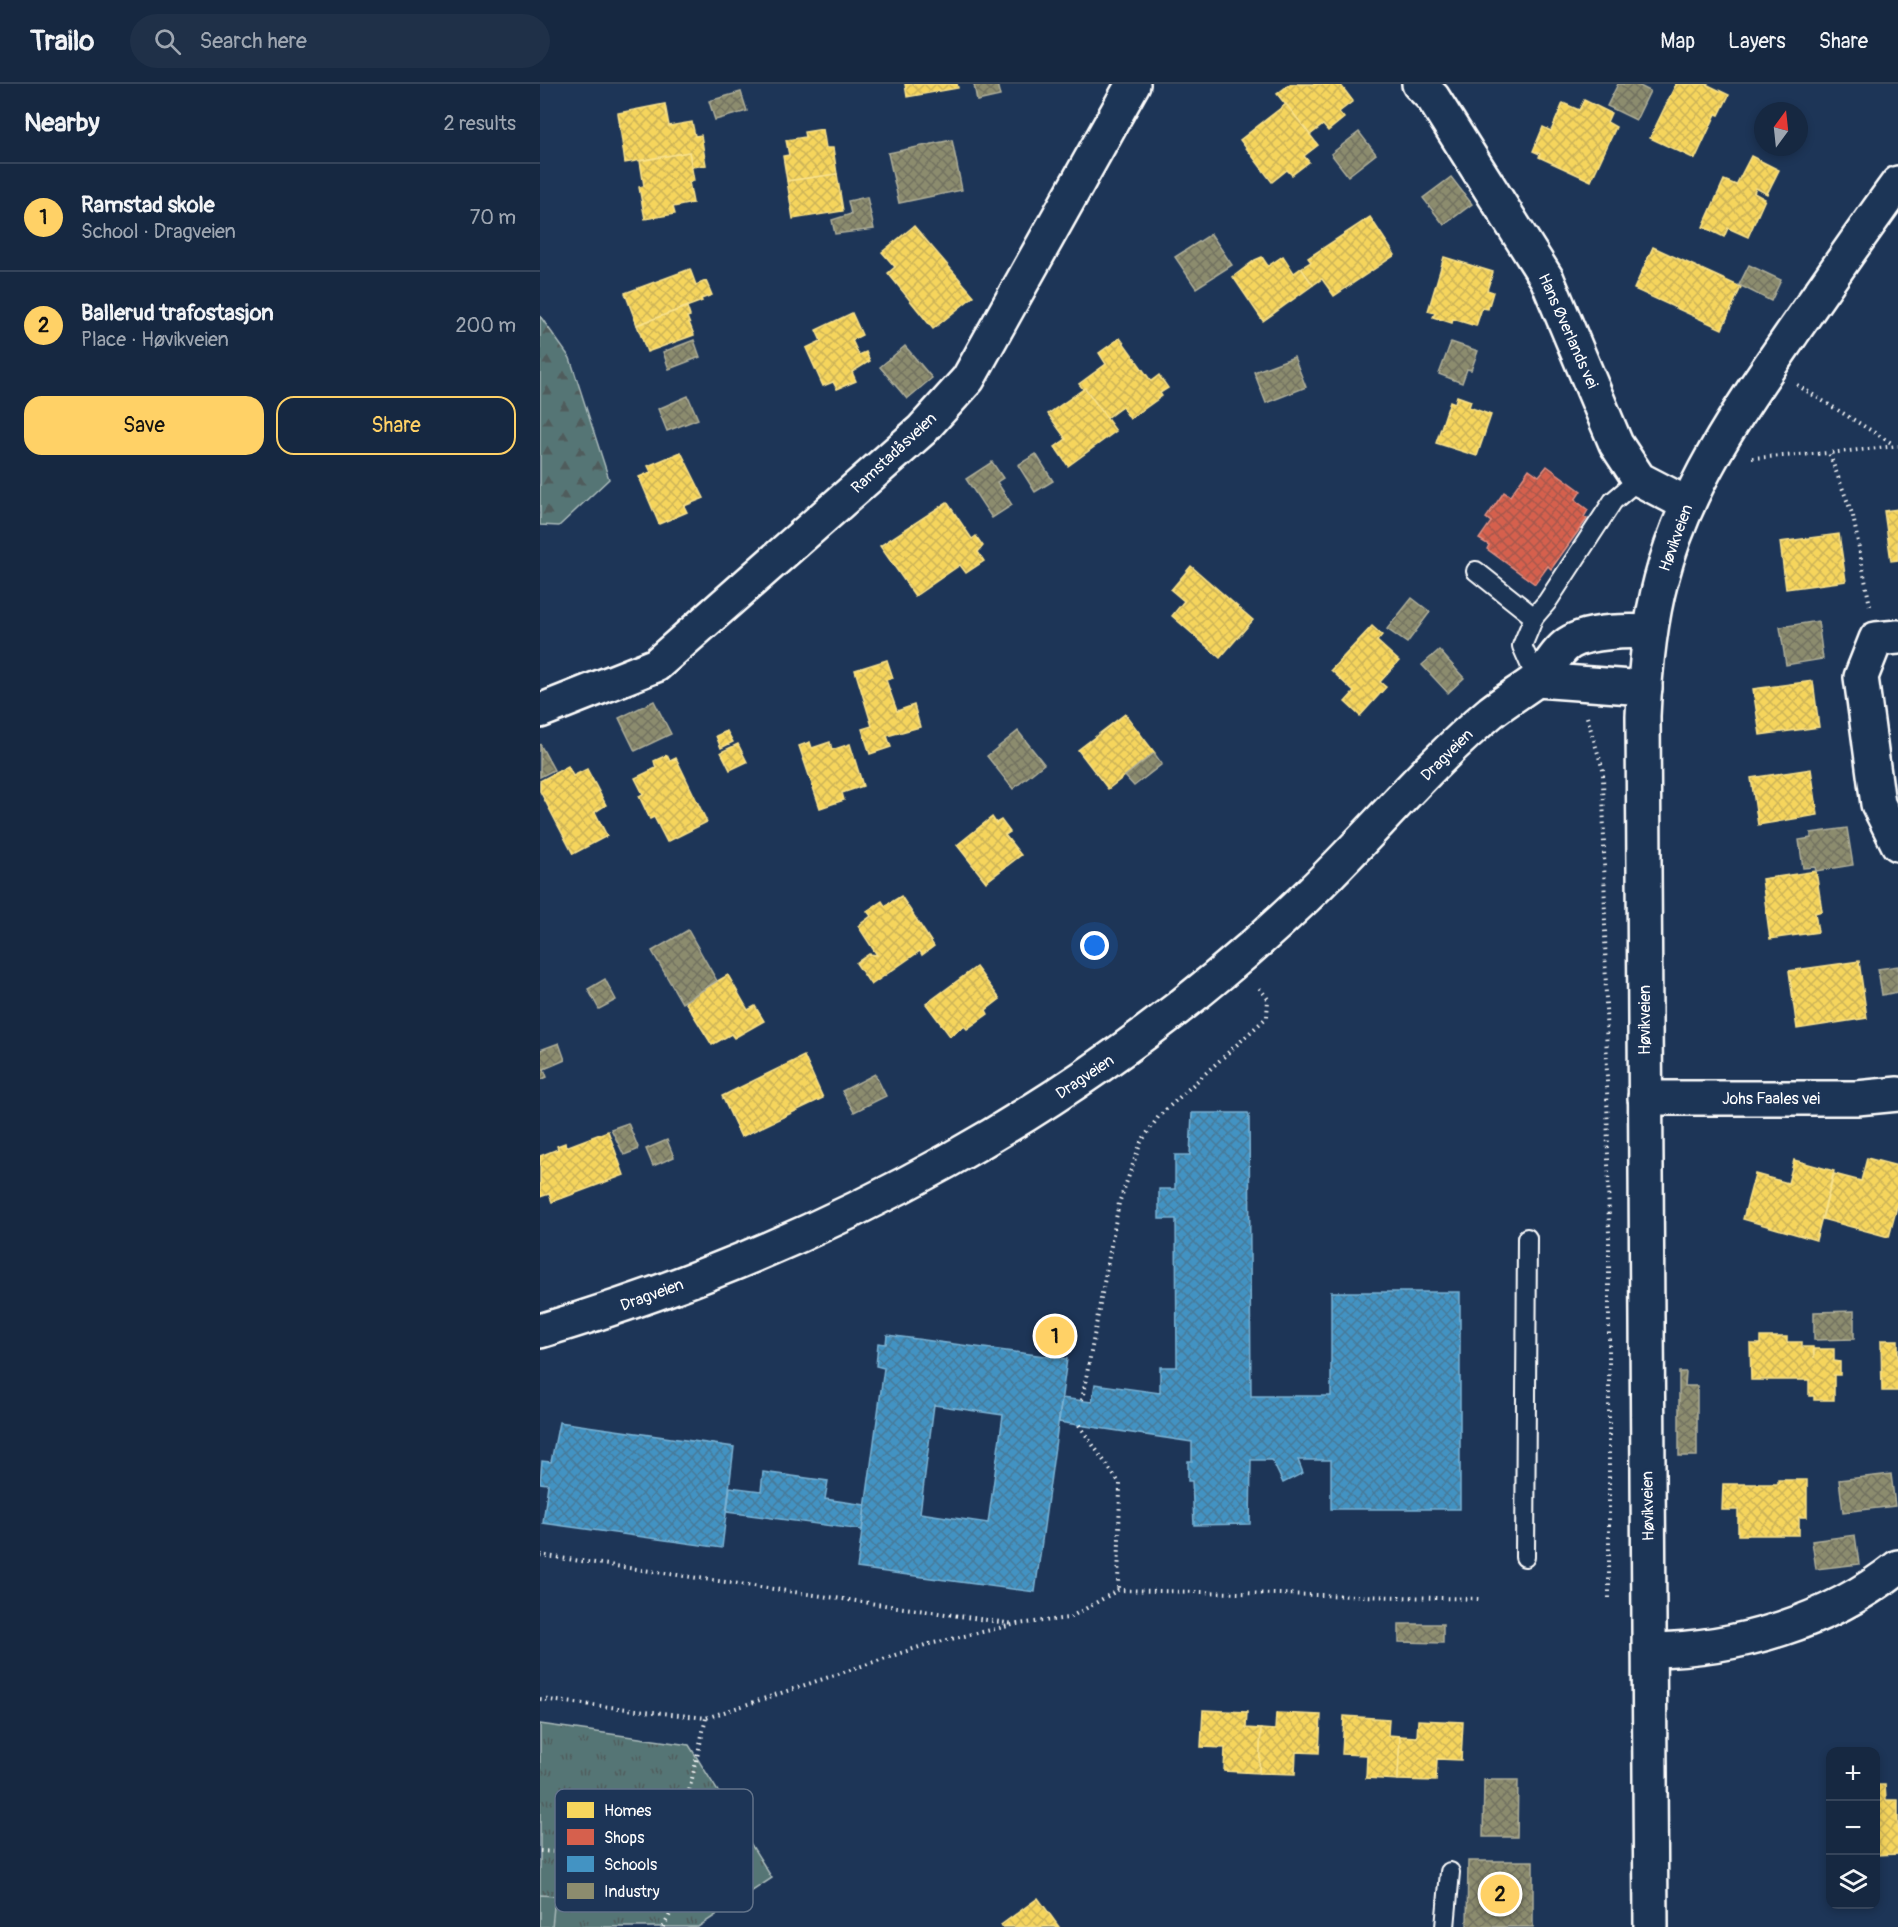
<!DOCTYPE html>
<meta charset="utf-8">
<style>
:root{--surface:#162841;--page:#1f3048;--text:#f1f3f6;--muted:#9ea6b1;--line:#35445a;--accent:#ffd166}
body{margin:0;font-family:Pangolin,sans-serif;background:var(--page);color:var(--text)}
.controls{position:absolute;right:18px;bottom:18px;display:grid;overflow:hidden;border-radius:12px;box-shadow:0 3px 9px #0003}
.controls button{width:54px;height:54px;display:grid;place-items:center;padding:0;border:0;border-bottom:2px solid var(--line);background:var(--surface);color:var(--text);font:30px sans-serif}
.compass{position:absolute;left:1214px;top:18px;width:54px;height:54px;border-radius:50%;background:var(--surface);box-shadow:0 3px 9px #0003;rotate:15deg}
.you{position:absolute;left:555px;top:862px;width:21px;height:21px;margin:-15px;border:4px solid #fff;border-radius:50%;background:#1a73e8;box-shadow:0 0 0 9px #1a73e833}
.badge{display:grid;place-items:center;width:39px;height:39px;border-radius:50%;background:var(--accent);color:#111;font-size:20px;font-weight:700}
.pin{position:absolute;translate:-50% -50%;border:3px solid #fff;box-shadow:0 2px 6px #0006}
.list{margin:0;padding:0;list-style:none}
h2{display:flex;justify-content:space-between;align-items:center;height:78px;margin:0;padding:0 24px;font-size:26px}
h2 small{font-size:20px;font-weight:400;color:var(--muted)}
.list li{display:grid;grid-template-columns:39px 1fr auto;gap:18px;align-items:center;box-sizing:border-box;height:108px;padding:0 24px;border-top:2px solid var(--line)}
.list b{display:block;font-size:22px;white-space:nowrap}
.list p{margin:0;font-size:20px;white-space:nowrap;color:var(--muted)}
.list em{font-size:20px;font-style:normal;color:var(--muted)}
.actions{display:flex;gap:12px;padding:18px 24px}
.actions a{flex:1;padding:14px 0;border:2px solid var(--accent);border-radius:18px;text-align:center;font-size:21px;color:var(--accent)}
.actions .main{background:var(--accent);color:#111}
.icon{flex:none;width:33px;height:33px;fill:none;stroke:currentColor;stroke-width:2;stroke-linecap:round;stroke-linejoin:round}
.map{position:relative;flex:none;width:1358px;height:1843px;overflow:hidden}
header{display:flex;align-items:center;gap:36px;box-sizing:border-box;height:84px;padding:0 30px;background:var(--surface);border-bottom:2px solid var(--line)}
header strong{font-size:28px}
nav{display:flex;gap:33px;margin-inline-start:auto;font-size:21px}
.search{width:420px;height:54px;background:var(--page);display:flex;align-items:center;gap:15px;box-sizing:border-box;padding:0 21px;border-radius:33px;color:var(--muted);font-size:22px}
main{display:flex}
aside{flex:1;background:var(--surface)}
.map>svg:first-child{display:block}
.forest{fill:url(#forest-firs);stroke:#aababa;stroke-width:1.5}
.park{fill:url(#park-tufts);stroke:#aababa;stroke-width:1.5}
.garden{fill:#557575;stroke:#aababa;stroke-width:1.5}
.homes{fill:url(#homes-cross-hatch);stroke:#f9e28d;stroke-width:1.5}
.shops{fill:url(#shops-cross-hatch);stroke:#e29082;stroke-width:1.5}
.schools{fill:url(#schools-cross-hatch);stroke:#7bb3d5;stroke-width:1.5;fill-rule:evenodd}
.industry{fill:url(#industry-cross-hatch);stroke:#aeae9a;stroke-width:1.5}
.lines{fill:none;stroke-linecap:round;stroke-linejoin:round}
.service-casing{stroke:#fff;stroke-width:22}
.minor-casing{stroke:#fff;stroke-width:38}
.secondary-casing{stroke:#fff;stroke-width:38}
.path{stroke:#fff;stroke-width:4;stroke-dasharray:1.5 4.5;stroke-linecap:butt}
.service{stroke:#1d3557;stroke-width:18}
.minor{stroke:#1d3557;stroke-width:33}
.secondary{stroke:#1d3557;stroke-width:33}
.labels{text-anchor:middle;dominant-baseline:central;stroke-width:6;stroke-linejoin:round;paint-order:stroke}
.street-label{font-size:16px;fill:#fff;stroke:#1d3557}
.key{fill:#1d3557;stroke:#617289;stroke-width:1.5}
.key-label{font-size:16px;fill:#fff}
</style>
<header>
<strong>Trailo</strong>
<div class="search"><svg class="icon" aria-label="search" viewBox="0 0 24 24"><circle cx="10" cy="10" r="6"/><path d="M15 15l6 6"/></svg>Search here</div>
<nav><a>Map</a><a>Layers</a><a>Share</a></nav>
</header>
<main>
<aside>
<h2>Nearby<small>2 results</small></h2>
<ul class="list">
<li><span class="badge">1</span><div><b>Ramstad skole</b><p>School · Dragveien</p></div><em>70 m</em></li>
<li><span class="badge">2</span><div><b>Ballerud trafostasjon</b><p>Place · Høvikveien</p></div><em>200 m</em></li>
</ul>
<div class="actions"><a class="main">Save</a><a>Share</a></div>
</aside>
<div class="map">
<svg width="1358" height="1843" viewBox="0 0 1358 1843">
<defs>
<pattern id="forest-firs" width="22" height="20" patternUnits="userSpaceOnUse" patternTransform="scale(1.5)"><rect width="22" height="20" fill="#557575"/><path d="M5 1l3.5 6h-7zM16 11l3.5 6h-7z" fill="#505c5c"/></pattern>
<pattern id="park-tufts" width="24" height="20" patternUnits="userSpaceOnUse" patternTransform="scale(1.5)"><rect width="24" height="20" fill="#557575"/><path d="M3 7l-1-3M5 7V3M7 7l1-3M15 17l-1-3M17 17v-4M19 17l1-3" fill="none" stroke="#505c5c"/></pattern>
<pattern id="homes-cross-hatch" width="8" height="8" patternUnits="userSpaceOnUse" patternTransform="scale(1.5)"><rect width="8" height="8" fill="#f6d55c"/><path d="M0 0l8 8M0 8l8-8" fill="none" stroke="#ccb358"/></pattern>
<pattern id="shops-cross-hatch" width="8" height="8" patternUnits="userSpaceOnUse" patternTransform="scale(1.5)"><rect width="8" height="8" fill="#d6604d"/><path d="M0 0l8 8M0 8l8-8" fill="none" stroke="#a6594d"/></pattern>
<pattern id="schools-cross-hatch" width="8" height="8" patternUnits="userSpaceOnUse" patternTransform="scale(1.5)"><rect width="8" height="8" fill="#4393c3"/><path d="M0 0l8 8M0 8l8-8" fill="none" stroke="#467a99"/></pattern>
<pattern id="industry-cross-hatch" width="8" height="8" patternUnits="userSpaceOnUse" patternTransform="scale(1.5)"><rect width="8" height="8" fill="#8c8c6e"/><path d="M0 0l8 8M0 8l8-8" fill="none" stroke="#727260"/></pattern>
</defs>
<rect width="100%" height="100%" fill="#1d3557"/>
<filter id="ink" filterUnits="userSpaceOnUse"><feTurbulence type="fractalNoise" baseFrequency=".0167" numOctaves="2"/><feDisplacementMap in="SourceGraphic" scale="12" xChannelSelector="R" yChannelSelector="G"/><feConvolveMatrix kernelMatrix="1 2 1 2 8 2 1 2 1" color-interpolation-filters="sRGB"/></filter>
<g filter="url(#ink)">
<path class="forest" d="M0,232L30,274L69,395L19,442L0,441Z"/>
<path class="park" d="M0,1640L149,1661L232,1794L158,1843H0Z"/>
<path class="garden" d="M0,1811L15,1812L12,1843H0Z"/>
<g class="homes">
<path d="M365,0H417L418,4L367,13Z"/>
<path d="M750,0H800L813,17L799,28L804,34L788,47L783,41L770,51L737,10Z"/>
<path d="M1136,0H1166L1189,11L1179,31L1176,30L1155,75L1110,54Z"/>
<path d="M1044,16L1071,29L1067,38L1076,43L1051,97L999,73L1000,70L993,67L1003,43L1011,47L1023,19L1039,26Z"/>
<path d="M125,20L129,42L152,38L155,52L161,51L166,81L152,83L149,68L85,79L78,29Z"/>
<path d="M746,20L778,61L764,72L769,78L752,91L747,86L732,98L700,56Z"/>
<path d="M283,45L286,64H293L297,90L247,97L243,72L249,71L246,56L265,53L264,48Z"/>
<path d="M149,68L154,97L149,98L153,119L133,123L135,130L105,135L99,103L104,102L100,77Z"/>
<path d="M1211,72L1239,86L1227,110L1216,104L1214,109L1225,115L1208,153L1188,144L1184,153L1163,143L1184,96L1196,101Z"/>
<path d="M297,90L303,127L253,135L247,97Z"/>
<path d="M830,133L855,171L794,212L782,195L773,201L761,184L771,178L768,174Z"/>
<path d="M374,142L434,212L393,245L348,189L355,183L342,168Z"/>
<path d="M1113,163L1201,203L1182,245L1094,205Z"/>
<path d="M743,172L754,189L761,184L773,201L723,237L693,193L715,176L722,173L728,182Z"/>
<path d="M904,173L953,188L947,206L953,208L948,225L942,224L936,242L913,235L912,239L893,233L895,229L888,227Z"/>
<path d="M150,185L156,201L166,197L172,211L161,215L162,217L97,241L85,209Z"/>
<path d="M147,223L150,232L147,233L154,251L107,268L97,241Z"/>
<path d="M312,229L322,251L312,256L319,271L326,268L330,277L312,288L316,297L297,305L293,298L283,302L266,264L281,257L276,246Z"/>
<path d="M580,254L611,297L619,291L628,304L620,309L622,312L590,335L582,323L567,334L539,300L566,280L559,269Z"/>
<path d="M545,304L576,347L528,382L515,363L526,355L508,330Z"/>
<path d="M917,312L931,317L929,323L951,331L937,372L896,359L910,317L915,319Z"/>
<path d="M141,368L164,414L144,422L147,428L119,440L99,393L111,388L108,382Z"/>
<path d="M407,418L432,455L436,452L443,462L438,468L444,477L426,489L420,481L375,512L340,462Z"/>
<path d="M1358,425V476L1351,477L1344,427Z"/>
<path d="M1299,450L1306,497L1246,505L1240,458Z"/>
<path d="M651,482L713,536L680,574L632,532L644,517L631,506Z"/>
<path d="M832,542L842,551L837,557L859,577L840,598L846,603L820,632L805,618L814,608L791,586Z"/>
<path d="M347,576L353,594L346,596L357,627L374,621L380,643L347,652L351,663L330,670L322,645L332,642L315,586Z"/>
<path d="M1273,597L1279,643L1220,651L1213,605Z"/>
<path d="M585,630L615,669L568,705L538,666Z"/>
<path d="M187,647L193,658L181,664L176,652Z"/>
<path d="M270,658L272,664L290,658L292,666L310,660L323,702L302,709L304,716L280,724L259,662Z"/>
<path d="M198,660L207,678L190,686L181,668Z"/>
<path d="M127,671L130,677L136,674L167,738L127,758L114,733L110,735L99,712L103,710L95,694L116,684L114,677Z"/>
<path d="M28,682L33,692L47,685L66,721L55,728L67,752L33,770L0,707V697Z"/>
<path d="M1271,685L1278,731L1218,741L1211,694Z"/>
<path d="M452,733L456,739L461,736L470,748L465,751L481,771L446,798L417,761Z"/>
<path d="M1276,787L1282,827L1275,829L1278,848L1230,855L1222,795Z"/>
<path d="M361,812L394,862L382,871L380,867L331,901L316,879L329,870L337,871L318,842L331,832L327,827L342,817L345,822Z"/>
<path d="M1319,877L1327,934L1257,945L1249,887Z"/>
<path d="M436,883L460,915L446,926L448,930L427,945L424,942L410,952L386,920Z"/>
<path d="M188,891L208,926L215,922L224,937L194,954L191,950L172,961L144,916Z"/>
<path d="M264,972L283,1014L201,1053L182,1012Z"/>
<path d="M68,1047L84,1091L12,1118L9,1110L0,1113V1072L18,1065L17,1062L25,1059L26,1063Z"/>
<path d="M1327,1074L1358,1082V1119L1349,1153L1282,1135L1294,1090L1321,1097Z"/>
<path d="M1254,1076L1294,1087L1276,1156L1203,1135L1215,1090L1248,1099Z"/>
<path d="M1220,1253H1247V1258H1262V1263H1273L1274,1274V1265H1294V1277L1300,1278V1291H1294V1316H1274V1312H1269V1296H1211L1210,1260H1220Z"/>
<path d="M1341,1256H1358V1307H1342Z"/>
<path d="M1238,1396H1267V1433H1259V1451H1198V1426H1182L1183,1400H1238Z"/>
<path d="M663,1626L707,1628L706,1644L721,1645L719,1689L684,1687L685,1664L661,1663Z"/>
<path d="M736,1629L781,1631L779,1669L756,1668L755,1690L719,1689L721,1645L735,1646Z"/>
<path d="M804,1632L849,1635L848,1651L860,1652L858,1696L826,1694L827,1671L802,1670Z"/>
<path d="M878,1636L923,1638L921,1676L897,1675L896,1697L858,1696L860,1652L877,1653Z"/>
<path d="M1336,1701H1345L1346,1716H1358V1770L1336,1771Z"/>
<path d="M498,1814L519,1843H462L461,1841Z"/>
</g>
<path class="shops" d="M1007,382L1041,407L1035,416L1048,426L1044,433L1047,435L1011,485L1008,482L995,500L947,465L949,461L939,455L951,438L946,434L964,408L970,412L989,385L999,392Z"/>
<g class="schools">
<path d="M652,1029H708L709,1031L711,1312H791V1208H920V1425H791V1376H758L763,1389L743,1399L732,1376H711L710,1440L654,1441L652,1397H648V1377H652V1358L519,1338L522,1314L552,1318L555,1300L620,1309V1283H637L636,1135H619V1105H635V1071H650Z"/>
<path d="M347,1251L527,1275L495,1508L317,1484L344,1284L336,1282L338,1259L346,1260ZM394,1321L463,1331L448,1439L380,1429Z"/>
<path d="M19,1338L194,1363L182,1464L3,1439L8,1400L0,1399L2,1377L11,1378Z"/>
<path d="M223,1388L288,1397L285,1415L325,1421L322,1446L187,1428L190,1403L221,1407Z"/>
</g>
<g class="industry">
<path d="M434,0H457L460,12L437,17Z"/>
<path d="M1078,0H1096L1110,7L1096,36L1067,22Z"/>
<path d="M201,8L207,27L175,36L169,17Z"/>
<path d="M819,48L836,70L808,92L791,70Z"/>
<path d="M412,56L422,106L359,119L348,69Z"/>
<path d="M911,93L932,120L904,141L883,114Z"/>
<path d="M327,113L334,145L295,150L292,136L311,130L308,117Z"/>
<path d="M671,150L692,181L656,204L635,173Z"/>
<path d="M1209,181L1241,196L1231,217L1199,201Z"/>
<path d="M154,256L160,273L129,285L123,268Z"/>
<path d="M911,258L938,267L931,286L927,285L922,299L899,290Z"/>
<path d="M365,262L392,294L367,315L340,283Z"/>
<path d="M754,273L766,303L726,319L714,288Z"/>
<path d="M148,312L158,335L127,347L118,325Z"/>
<path d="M496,370L513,397L495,408L478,381Z"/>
<path d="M452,378L463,394L457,398L472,421L452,434L426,395Z"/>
<path d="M872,514L890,528L867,559L847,545Z"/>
<path d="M1278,537L1283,575L1246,581L1240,543Z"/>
<path d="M899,566L924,594L908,609L882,581Z"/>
<path d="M114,617L131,650L95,667L79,634Z"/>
<path d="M478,647L504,680L473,705L447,672Z"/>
<path d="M0,660L14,686L0,693Z"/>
<path d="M614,669L622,680L594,702L585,692Z"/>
<path d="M1307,744L1313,781L1276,787L1275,783L1263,784L1259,756L1271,754V749Z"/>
<path d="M148,846L177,897L142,919L112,867Z"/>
<path d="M1358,882V908L1342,911L1338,885Z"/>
<path d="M65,895L76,916L59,925L48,905Z"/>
<path d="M19,959L25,976L4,985L7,993L0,996V966Z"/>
<path d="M335,990L346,1012L314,1028L302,1007Z"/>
<path d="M88,1039L98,1063L97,1066L84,1071L71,1045Z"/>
<path d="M127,1056L134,1073L113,1082L106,1065Z"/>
<path d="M1314,1227V1255L1274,1256V1228Z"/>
<path d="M1139,1288H1146L1145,1302H1157V1372H1139Z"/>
<path d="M1351,1390L1355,1422L1303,1428L1299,1396Z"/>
<path d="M1315,1451L1319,1480L1276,1485L1272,1457Z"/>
<path d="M859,1540H903V1559L859,1558Z"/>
<path d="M944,1696H978L977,1753H943Z"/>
<path d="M928,1777H993V1843H927Z"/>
</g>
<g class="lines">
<defs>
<g id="service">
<path d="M936,487L994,533"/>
<path d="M997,596L982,562L994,533L1007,518L1073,417L1099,395"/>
<path d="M985,1473L987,1154"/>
<path d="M905,1843L910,1788"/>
</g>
<g id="minor">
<path d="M879,0L893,14L1007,195L1076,360L1099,395L1147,420"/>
<path d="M1358,553L1336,555L1321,593L1338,720L1358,760"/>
<path d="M0,627L116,581L382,346L428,295L593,0"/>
<path d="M1105,1014H1317L1358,1010"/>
<path d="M1110,1566C1198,1565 1289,1538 1358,1483"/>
</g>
<g id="secondary">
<path d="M997,596L1105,604"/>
<path d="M0,1247C285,1163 550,1020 765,814C828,754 884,684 951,628C965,617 980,608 995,597C1008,587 1016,566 1031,558C1050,547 1089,547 1110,548"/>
<path d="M1111,1843L1103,632C1105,587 1109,541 1121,496C1145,403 1199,326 1253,248C1288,198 1322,148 1358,99"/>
</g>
</defs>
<use href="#service" class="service-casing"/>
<use href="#minor" class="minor-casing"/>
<use href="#secondary" class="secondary-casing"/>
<g class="path">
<path d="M1257,301L1353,360"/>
<path d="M1212,374L1289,369"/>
<path d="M1330,522L1313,432L1289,369L1358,362"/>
<path d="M1047,633L1063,686L1069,1155V1515"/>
<path d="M542,1316L579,1119L601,1058L619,1032L727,933L728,915L717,901"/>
<path d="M539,1341L580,1400L578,1506"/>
<path d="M0,1471L474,1540"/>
<path d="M0,1615L166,1634L385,1561L477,1540L529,1534L578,1506L940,1515"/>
<path d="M0,1767L75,1771L133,1742L145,1725L166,1634"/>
<path d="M123,1843C146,1806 145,1768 145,1725"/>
</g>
<use href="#service" class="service"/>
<use href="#minor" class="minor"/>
<use href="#secondary" class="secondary"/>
</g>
</g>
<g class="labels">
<g class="street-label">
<text transform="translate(1028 247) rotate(66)">Hans Øverlands vei</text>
<text transform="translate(354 369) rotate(-43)">Ramstadåsveien</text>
<text transform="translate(1136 454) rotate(-70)">Høvikveien</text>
<text transform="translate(907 671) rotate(-45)">Dragveien</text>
<text transform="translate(1105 936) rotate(-90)">Høvikveien</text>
<text transform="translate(545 993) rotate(-34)">Dragveien</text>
<text x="1231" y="1015">Johs Faales vei</text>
<text transform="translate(112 1211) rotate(-20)">Dragveien</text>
<text transform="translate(1108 1422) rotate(-91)">Høvikveien</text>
</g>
</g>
<rect x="15" y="1705" width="198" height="123" rx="9" class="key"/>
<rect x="27" y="1718" width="27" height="16" fill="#f6d55c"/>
<rect x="27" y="1745" width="27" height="16" fill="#d6604d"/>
<rect x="27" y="1772" width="27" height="16" fill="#4393c3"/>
<rect x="27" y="1799" width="27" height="16" fill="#8c8c6e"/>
<g class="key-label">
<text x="64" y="1732">Homes</text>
<text x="64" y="1759">Shops</text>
<text x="64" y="1786">Schools</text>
<text x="64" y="1813">Industry</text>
</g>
</svg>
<div class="controls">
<button>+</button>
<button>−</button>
<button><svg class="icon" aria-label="layers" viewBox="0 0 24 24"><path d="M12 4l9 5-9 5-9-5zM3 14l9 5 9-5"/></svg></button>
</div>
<svg class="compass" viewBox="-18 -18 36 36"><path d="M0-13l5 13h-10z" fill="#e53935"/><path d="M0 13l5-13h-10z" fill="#9ea6b1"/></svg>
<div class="you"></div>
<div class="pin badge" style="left:515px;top:1252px">1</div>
<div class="pin badge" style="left:960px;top:1810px">2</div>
</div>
</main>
